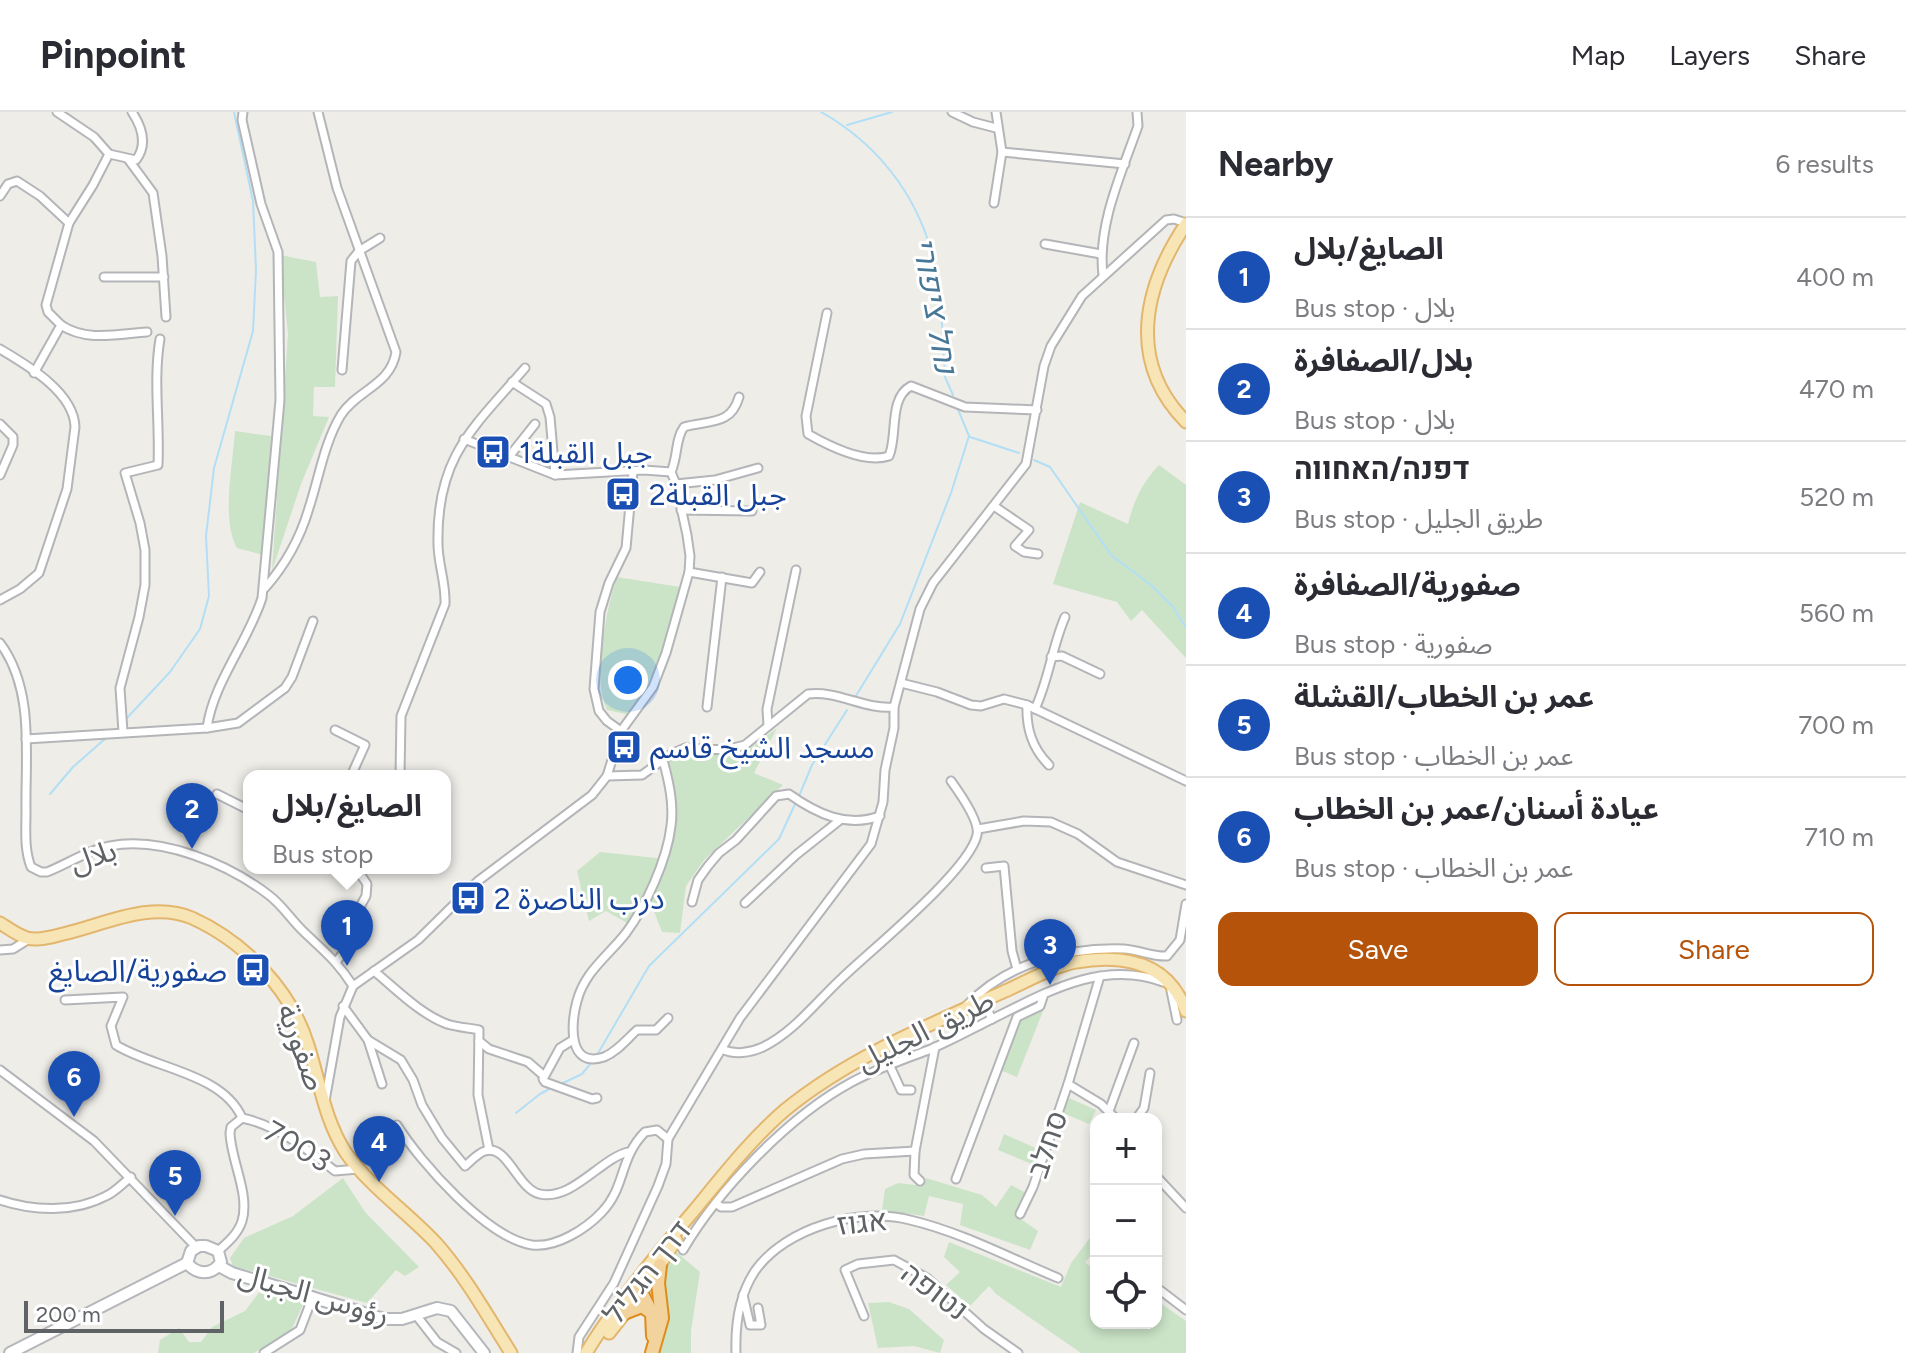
<!DOCTYPE html>
<meta charset="utf-8">
<style>
:root{--surface:#fff;--page:#f7f7f7;--text:#2b2b33;--muted:#7c7c81;--line:#e1e1e2;--accent:#b45309}
body{margin:0;font-family:Figtree,"Noto Sans Arabic",Heebo,sans-serif;background:var(--page);color:var(--text)}
.controls{position:absolute;right:24px;bottom:24px;display:grid;overflow:hidden;border-radius:16px;box-shadow:0 4px 12px #0003}
.controls button{width:72px;height:72px;display:grid;place-items:center;padding:0;border:0;border-bottom:2px solid var(--line);background:var(--surface);color:var(--text);font:40px sans-serif}
.scale{position:absolute;left:24px;bottom:20px;width:200px;box-sizing:border-box;padding-left:8px;border:4px solid #5f6366;border-top:0;font-size:22px;line-height:28px;white-space:nowrap;color:#5f6366;-webkit-text-stroke:6px #fff;paint-order:stroke}
.you{position:absolute;left:628px;top:568px;width:28px;height:28px;margin:-20px;border:6px solid #fff;border-radius:50%;background:#1a73e8;box-shadow:0 0 0 12px #1a73e833}
.badge{display:grid;place-items:center;width:52px;height:52px;border-radius:50%;background:var(--accent);color:#fff;font-size:26px;font-weight:700}
.pin{position:absolute;translate:-50% -66px;filter:drop-shadow(0 2px 4px #0008)}
.pin::after{content:'';position:absolute;top:42px;width:28px;height:24px;background:inherit;clip-path:polygon(0 0,100% 0,50% 100%)}
.popup{position:absolute;left:243px;top:658px;width:208px;height:104px;box-sizing:border-box;display:grid;place-content:center;border-radius:16px;background:var(--surface);filter:drop-shadow(0 2px 6px #0005);font-size:26px;white-space:nowrap;color:var(--muted)}
.popup b{font-size:30px;color:var(--text)}
.popup::after{content:'';position:absolute;left:50%;top:100%;margin-left:-16px;border:16px solid transparent;border-top-color:var(--surface)}
.list{margin:0;padding:0;list-style:none}
h2{display:flex;justify-content:space-between;align-items:center;height:104px;margin:0;padding:0 32px;font-size:34px}
h2 small{font-size:26px;font-weight:400;color:var(--muted)}
.list li{display:grid;grid-template-columns:52px 1fr auto;gap:24px;align-items:center;box-sizing:border-box;height:112px;padding:0 32px;border-top:2px solid var(--line)}
.list b{display:block;font-size:30px;white-space:nowrap}
.list p{margin:0;font-size:26px;white-space:nowrap;color:var(--muted)}
.list em{font-size:26px;font-style:normal;color:var(--muted)}
.actions{display:flex;gap:16px;padding:24px 32px}
.actions a{flex:1;padding:18px 0;border:2px solid var(--accent);border-radius:16px;text-align:center;font-size:28px;color:var(--accent)}
.actions .main{background:var(--accent);color:#fff}
.icon{flex:none;width:44px;height:44px;fill:none;stroke:currentColor;stroke-width:2;stroke-linecap:round;stroke-linejoin:round}
.map{position:relative;flex:none;width:1186px;height:1241px;overflow:hidden}
header{display:flex;align-items:center;gap:48px;box-sizing:border-box;height:112px;padding:0 40px;background:var(--surface);border-bottom:2px solid var(--line)}
header strong{font-size:38px}
nav{display:flex;gap:44px;margin-inline-start:auto;font-size:28px}
main{display:flex}
aside{flex:1;background:var(--surface)}
.map>svg:first-child{display:block}
.green{fill:#cbe4c8}
.lines{fill:none;stroke-linecap:round;stroke-linejoin:round}
.stream{stroke:#b2dff6;stroke-width:2}
.street-casing{stroke:#b3b5b8;stroke-width:11}
.secondary-casing{stroke:#b4b7bb;stroke-width:14}
.primary-casing{stroke:#e3b66e;stroke-width:15}
.highway-casing{stroke:#de8c1a;stroke-width:16}
.street{stroke:#fff;stroke-width:7}
.secondary{stroke:#fff;stroke-width:10}
.primary{stroke:#f7e5b6;stroke-width:11}
.highway{stroke:#f2d39d;stroke-width:12}
.labels{text-anchor:middle;dominant-baseline:central;stroke-width:6;stroke-linejoin:round;paint-order:stroke}
.transit-label{font-size:30px;fill:#164399;stroke:#fff;text-anchor:start}
.street-label{font-size:30px;fill:#5f6366;stroke:#fff}
.water-label{font-size:32px;font-style:italic;fill:#487797;stroke:#fff}
</style>
<header>
<strong>Pinpoint</strong>
<nav><a>Map</a><a>Layers</a><a>Share</a></nav>
</header>
<main>
<div class="map">
<svg width="1186" height="1241" viewBox="0 0 1186 1241">
<rect width="100%" height="100%" fill="#efede8"/>
<g class="green">
<path d="M280,143L316,150L320,185L338,184L335,275H314L313,304L329,305L301,372L272,459L288,222Z"/>
<path d="M235,319L271,324L263,443L237,436C221,408 233,351 235,319Z"/>
<path d="M1159,353L1186,373V546L1142,498L1131,509L1117,490L1053,472L1080,390L1128,412C1134,388 1142,371 1159,353Z"/>
<path d="M617,465L680,475C667,523 658,560 630,603L607,598C592,566 606,498 617,465Z"/>
<path d="M777,616L754,661L783,673L704,748L686,774L680,821L662,820L650,789L627,811L606,799L589,809L577,759L600,740L666,747C677,710 678,687 669,650L679,641L743,642Z"/>
<path d="M1047,889L1017,965L1000,958L1021,900Z"/>
<path d="M1069,986L1096,998L1089,1012L1063,1001Z"/>
<path d="M1004,1022L1040,1038L1034,1053L998,1038Z"/>
<path d="M343,1066L365,1100L419,1155L405,1164L396,1158L367,1191L233,1154L230,1146L244,1126L293,1104Z"/>
<path d="M926,1066L982,1083L996,1095L1011,1073L1028,1082L1015,1103L1038,1119L1030,1138L960,1113L963,1092L929,1084L924,1104L882,1098L885,1077L898,1071L923,1074Z"/>
<path d="M1092,1123L1096,1127V1139L1085,1150L1096,1160V1211H1156V1188L1186,1209V1241H1081L996,1182L989,1174L970,1194L946,1173L960,1160L944,1145L949,1130L1061,1175L1071,1151Z"/>
<path d="M675,1139L700,1160L691,1219V1241H653L661,1161Z"/>
<path d="M261,1178L304,1190L291,1219L254,1241H158L160,1228L179,1216L189,1230H201L212,1215L245,1199Z"/>
<path d="M889,1190L909,1197L944,1228L940,1241L914,1234L878,1236L868,1191Z"/>
</g>
<g class="lines">
<g class="stream">
<path d="M821,0C876,31 916,81 932,142C943,181 942,225 945,265L953,283"/>
<path d="M847,13L892,0"/>
<path d="M970,325L1019,341"/>
<path d="M1034,348L1050,355L1111,443L1151,473L1173,495L1186,516"/>
<path d="M854,587L900,512L951,381L969,324L957,295"/>
<path d="M126,607L170,560L200,517L209,484L206,424L214,356L253,219L256,158L253,89L234,0"/>
<path d="M50,682L73,655L106,626"/>
<path d="M799,684L812,653L847,598"/>
<path d="M597,943L649,854L779,727L796,690"/>
<path d="M561,972L582,962L591,951"/>
<path d="M516,1001L540,982L551,976"/>
</g>
<defs>
<g id="street">
<path d="M57,0L94,25L109,42L136,48C148,32 142,15 132,0"/>
<path d="M952,0L973,10L996,16"/>
<path d="M1002,40L1125,52"/>
<path d="M128,47L153,81L162,144L166,205"/>
<path d="M0,84L8,72L17,69L40,84L69,111"/>
<path d="M994,91L1002,40L996,0"/>
<path d="M1045,132L1101,142"/>
<path d="M1103,163C1097,113 1122,60 1138,14L1137,0"/>
<path d="M104,165H164"/>
<path d="M827,201L806,304L808,322C829,334 865,352 889,344C898,324 888,286 911,274L965,295L1037,298"/>
<path d="M61,213C86,230 118,222 147,220"/>
<path d="M0,237C27,253 74,280 75,315L67,377L39,461L20,477L0,488"/>
<path d="M342,258L351,149L359,139L380,126"/>
<path d="M34,261L61,213L48,200L46,193L69,111L93,73L109,42"/>
<path d="M0,312L13,325V333L0,363"/>
<path d="M464,327L555,363L550,305L546,292L512,270"/>
<path d="M508,346L535,312"/>
<path d="M555,363L644,358L671,360"/>
<path d="M676,372L715,368L758,356"/>
<path d="M994,394L1029,418L1015,434L1024,440L1038,442"/>
<path d="M681,398L752,399"/>
<path d="M689,460L752,471L760,460"/>
<path d="M265,476C286,452 300,427 309,396C319,366 324,331 341,303C357,278 391,273 396,240L337,76L318,0"/>
<path d="M0,531C35,578 25,644 26,699C26,718 24,737 31,755L41,760H47C67,752 88,738 110,734C162,724 229,752 270,784C283,794 292,809 304,820C325,840 337,849 353,874L340,905L325,989"/>
<path d="M1051,545L1062,544L1100,562"/>
<path d="M901,571L937,580L971,593L981,594L1004,587L1027,593L1186,669"/>
<path d="M1027,593C1026,617 1032,636 1049,653"/>
<path d="M707,595L722,465"/>
<path d="M1035,597C1049,567 1052,535 1065,505"/>
<path d="M768,614L767,597L796,458"/>
<path d="M207,616C213,571 248,530 262,486L280,288L278,140L261,92L242,8L243,0"/>
<path d="M335,618L365,633L351,664"/>
<path d="M621,619L607,609L599,599L594,577L600,500L609,471L626,436L633,360"/>
<path d="M123,620L120,576L139,505L145,473V438L140,411L125,361L158,353C160,311 153,268 160,227"/>
<path d="M26,627L207,616L238,611L285,576L292,565L313,509"/>
<path d="M663,648C669,670 674,692 671,714C667,748 646,794 626,821C608,844 585,859 577,889C571,910 567,957 604,945C617,940 627,927 637,918H656L668,906"/>
<path d="M400,664L401,604L445,492C446,471 438,452 438,432C436,345 473,316 525,256"/>
<path d="M607,664L642,663L671,642L685,636L725,638L745,633L808,582C837,578 865,598 894,595"/>
<path d="M217,682L249,698"/>
<path d="M978,717L1024,709L1051,710L1078,722L1117,750L1186,773"/>
<path d="M986,756L1004,754L1012,839L1017,857"/>
<path d="M692,790L698,768L708,754L719,741L736,728L776,684L789,682C817,702 847,716 880,704"/>
<path d="M745,791L796,743L840,708"/>
<path d="M0,838L13,837L29,827"/>
<path d="M337,849L350,831L347,818L366,784L367,772L356,756"/>
<path d="M374,859C396,877 420,902 447,912C457,915 469,916 479,918L478,983L489,1038"/>
<path d="M353,874L418,828L478,769L592,683L607,664L621,619L653,575L666,541L689,460L690,444L687,423L676,372L671,360C678,345 675,327 684,315C708,308 731,314 739,285"/>
<path d="M1171,879L1177,908"/>
<path d="M65,888L123,885L111,914L116,933C152,956 223,961 242,1006"/>
<path d="M983,889L992,907C1045,881 1102,847 1163,870"/>
<path d="M343,894L368,928L382,972"/>
<path d="M965,895C1005,852 1066,835 1124,837C1139,838 1153,845 1167,844L1180,828L1186,792"/>
<path d="M368,928L401,948L413,968L422,993L442,1026L465,1054C471,1049 478,1041 485,1039C507,1031 518,1078 540,1082C572,1089 600,1047 628,1040"/>
<path d="M573,928L560,936L543,967L545,970L592,987L597,986"/>
<path d="M479,929L489,937L528,950L543,963"/>
<path d="M722,937C734,943 750,941 763,935C794,920 817,889 842,866C871,838 969,759 977,723C980,709 959,680 951,669"/>
<path d="M889,952L901,978H911"/>
<path d="M0,958L94,1029L196,1135"/>
<path d="M1068,972L1100,864"/>
<path d="M1109,999L1134,931"/>
<path d="M1136,1007L1144,996L1150,961"/>
<path d="M397,1013C420,1050 487,1126 532,1133C556,1136 586,1117 602,1100C626,1075 619,1046 645,1020L657,1018L668,1027L666,1052L658,1074L614,1171L579,1225L577,1241"/>
<path d="M668,1027L740,906L871,732L883,690L885,658L894,616V595L920,497L933,471L1026,352L1044,254L1051,234L1082,184L1166,108L1174,107L1186,111"/>
<path d="M1156,1064L1186,1096"/>
<path d="M956,1067L1017,905L1040,894L1044,882"/>
<path d="M920,1069L914,1063L915,1039L935,935"/>
<path d="M1096,1078V1102"/>
<path d="M0,1088C33,1099 74,1101 106,1084C115,1080 123,1071 131,1065"/>
<path d="M717,1092L721,1095H732L842,1047L864,1042L915,1039"/>
<path d="M1020,1102L1033,1075L1068,972L1101,992L1116,1007"/>
<path d="M683,1138C719,1077 789,1004 852,970C878,956 905,947 931,937C952,928 972,917 992,907"/>
<path d="M218,1139C227,1131 238,1122 242,1109C250,1082 231,1049 230,1021L231,1015L242,1006C277,1013 308,1038 335,1059L358,1057"/>
<path d="M1156,1175L1186,1198"/>
<path d="M743,1183L750,1213H761L758,1196"/>
<path d="M416,1203L437,1230L456,1241"/>
<path d="M864,1204L845,1158L858,1152L894,1148L927,1166L984,1217L1018,1241"/>
<path d="M264,1241L300,1218L313,1184"/>
<path d="M736,1241C735,1212 739,1183 755,1159C786,1115 860,1095 910,1108C961,1120 1010,1146 1058,1166"/>
</g>
<g id="secondary">
<path d="M199,1134H206L218,1139L221,1150C212,1164 197,1163 187,1151L191,1139Z"/>
<path d="M219,1154L232,1161L384,1207H402L437,1196L451,1199L484,1241"/>
<path d="M10,1241L187,1151"/>
</g>
<g id="primary">
<path d="M1186,112C1143,176 1127,250 1186,310"/>
<path d="M0,811C8,816 17,823 27,826C38,829 52,825 63,822C103,813 151,788 192,806C245,830 291,878 308,933C320,970 324,1007 346,1041C370,1075 407,1100 436,1131C466,1165 487,1203 511,1241"/>
<path d="M609,1221L646,1174L676,1128"/>
<path d="M586,1241C616,1192 654,1145 692,1101C721,1066 750,1028 785,998C848,946 929,913 1003,880C1026,870 1051,855 1076,850C1124,842 1168,850 1186,899"/>
</g>
<g id="highway">
<path d="M636,1171L652,1201L653,1224"/>
<path d="M624,1201L642,1194L652,1201"/>
<path d="M652,1241L662,1206L658,1171L660,1153"/>
</g>
</defs>
<use href="#street" class="street-casing"/>
<use href="#secondary" class="secondary-casing"/>
<use href="#primary" class="primary-casing"/>
<use href="#highway" class="highway-casing"/>
<use href="#street" class="street"/>
<use href="#secondary" class="secondary"/>
<use href="#primary" class="primary"/>
<use href="#highway" class="highway"/>
</g>
<defs>
<symbol id="bus-square" viewBox="-11 -11 22 22"><rect x="-9" y="-9" width="18" height="18" rx="4" fill="#1a4fb4" stroke="#fff"/><path d="M-5-6H5V4H4V6H2V4H-2V6H-4V4H-5ZM-3.5-4V0h7V-4ZM-3.5 1.2v1.5H-2V1.2ZM2 1.2v1.5H3.5V1.2Z" fill="#fff"/></symbol>
</defs>
<g fill-rule="evenodd">
<use href="#bus-square" x="473" y="320" width="40" height="40"/>
<use href="#bus-square" x="603" y="362" width="40" height="40"/>
<use href="#bus-square" x="604" y="615" width="40" height="40"/>
<use href="#bus-square" x="448" y="766" width="40" height="40"/>
<use href="#bus-square" x="233" y="838" width="40" height="40"/>
</g>
<g class="labels">
<g class="transit-label">
<text x="519" y="340">جبل القبلة1</text>
<text x="649" y="382">جبل القبلة2</text>
<text x="650" y="635">مسجد الشيخ قاسم</text>
<text x="494" y="786">درب الناصرة 2</text>
<text x="227" y="858" text-anchor="end">صفورية/الصايغ</text>
</g>
<g class="street-label">
<text transform="translate(93 744) rotate(-18)">بلال</text>
<text transform="translate(925 918) rotate(-26)">طريق الجليل</text>
<text transform="translate(302 935) rotate(70)">صفورية</text>
<text transform="translate(1047 1032) rotate(-71)">סחלב</text>
<text transform="translate(298 1034) rotate(30)">7003</text>
<text transform="translate(862 1110) rotate(-6)">אגוז</text>
<text transform="translate(647 1160) rotate(-52)">דרך הגליל</text>
<text transform="translate(935 1179) rotate(37)">נטופה</text>
<text transform="translate(314 1182) rotate(16)">رؤوس الجبال</text>
</g>
<g class="water-label">
<text transform="translate(935 193) rotate(80)">נחל ציפורי</text>
</g>
</g>
</svg>
<div class="controls">
<button>+</button>
<button>−</button>
<button><svg class="icon" aria-label="locate" viewBox="0 0 24 24"><circle cx="12" cy="12" r="6"/><path d="M12 2v4M12 18v4M2 12h4M18 12h4"/></svg></button>
</div>
<div class="scale">200 m</div>
<div class="you"></div>
<div class="pin badge" style="left:347px;top:854px;background:#1a4fb4">1</div>
<div class="popup"><b>الصايغ/بلال</b>Bus stop</div>
<div class="pin badge" style="left:192px;top:737px;background:#1a4fb4">2</div>
<div class="pin badge" style="left:1050px;top:873px;background:#1a4fb4">3</div>
<div class="pin badge" style="left:379px;top:1070px;background:#1a4fb4">4</div>
<div class="pin badge" style="left:175px;top:1104px;background:#1a4fb4">5</div>
<div class="pin badge" style="left:74px;top:1005px;background:#1a4fb4">6</div>
</div>
<aside>
<h2>Nearby<small>6 results</small></h2>
<ul class="list">
<li><span class="badge" style="background:#1a4fb4">1</span><div><b>الصايغ/بلال</b><p>Bus stop · بلال</p></div><em>400 m</em></li>
<li><span class="badge" style="background:#1a4fb4">2</span><div><b>بلال/الصفافرة</b><p>Bus stop · بلال</p></div><em>470 m</em></li>
<li><span class="badge" style="background:#1a4fb4">3</span><div><b>דפנה/האחווה</b><p>Bus stop · طريق الجليل</p></div><em>520 m</em></li>
<li><span class="badge" style="background:#1a4fb4">4</span><div><b>صفورية/الصفافرة</b><p>Bus stop · صفورية</p></div><em>560 m</em></li>
<li><span class="badge" style="background:#1a4fb4">5</span><div><b>عمر بن الخطاب/القشلة</b><p>Bus stop · عمر بن الخطاب</p></div><em>700 m</em></li>
<li><span class="badge" style="background:#1a4fb4">6</span><div><b>عيادة أسنان/عمر بن الخطاب</b><p>Bus stop · عمر بن الخطاب</p></div><em>710 m</em></li>
</ul>
<div class="actions"><a class="main">Save</a><a>Share</a></div>
</aside>
</main>
